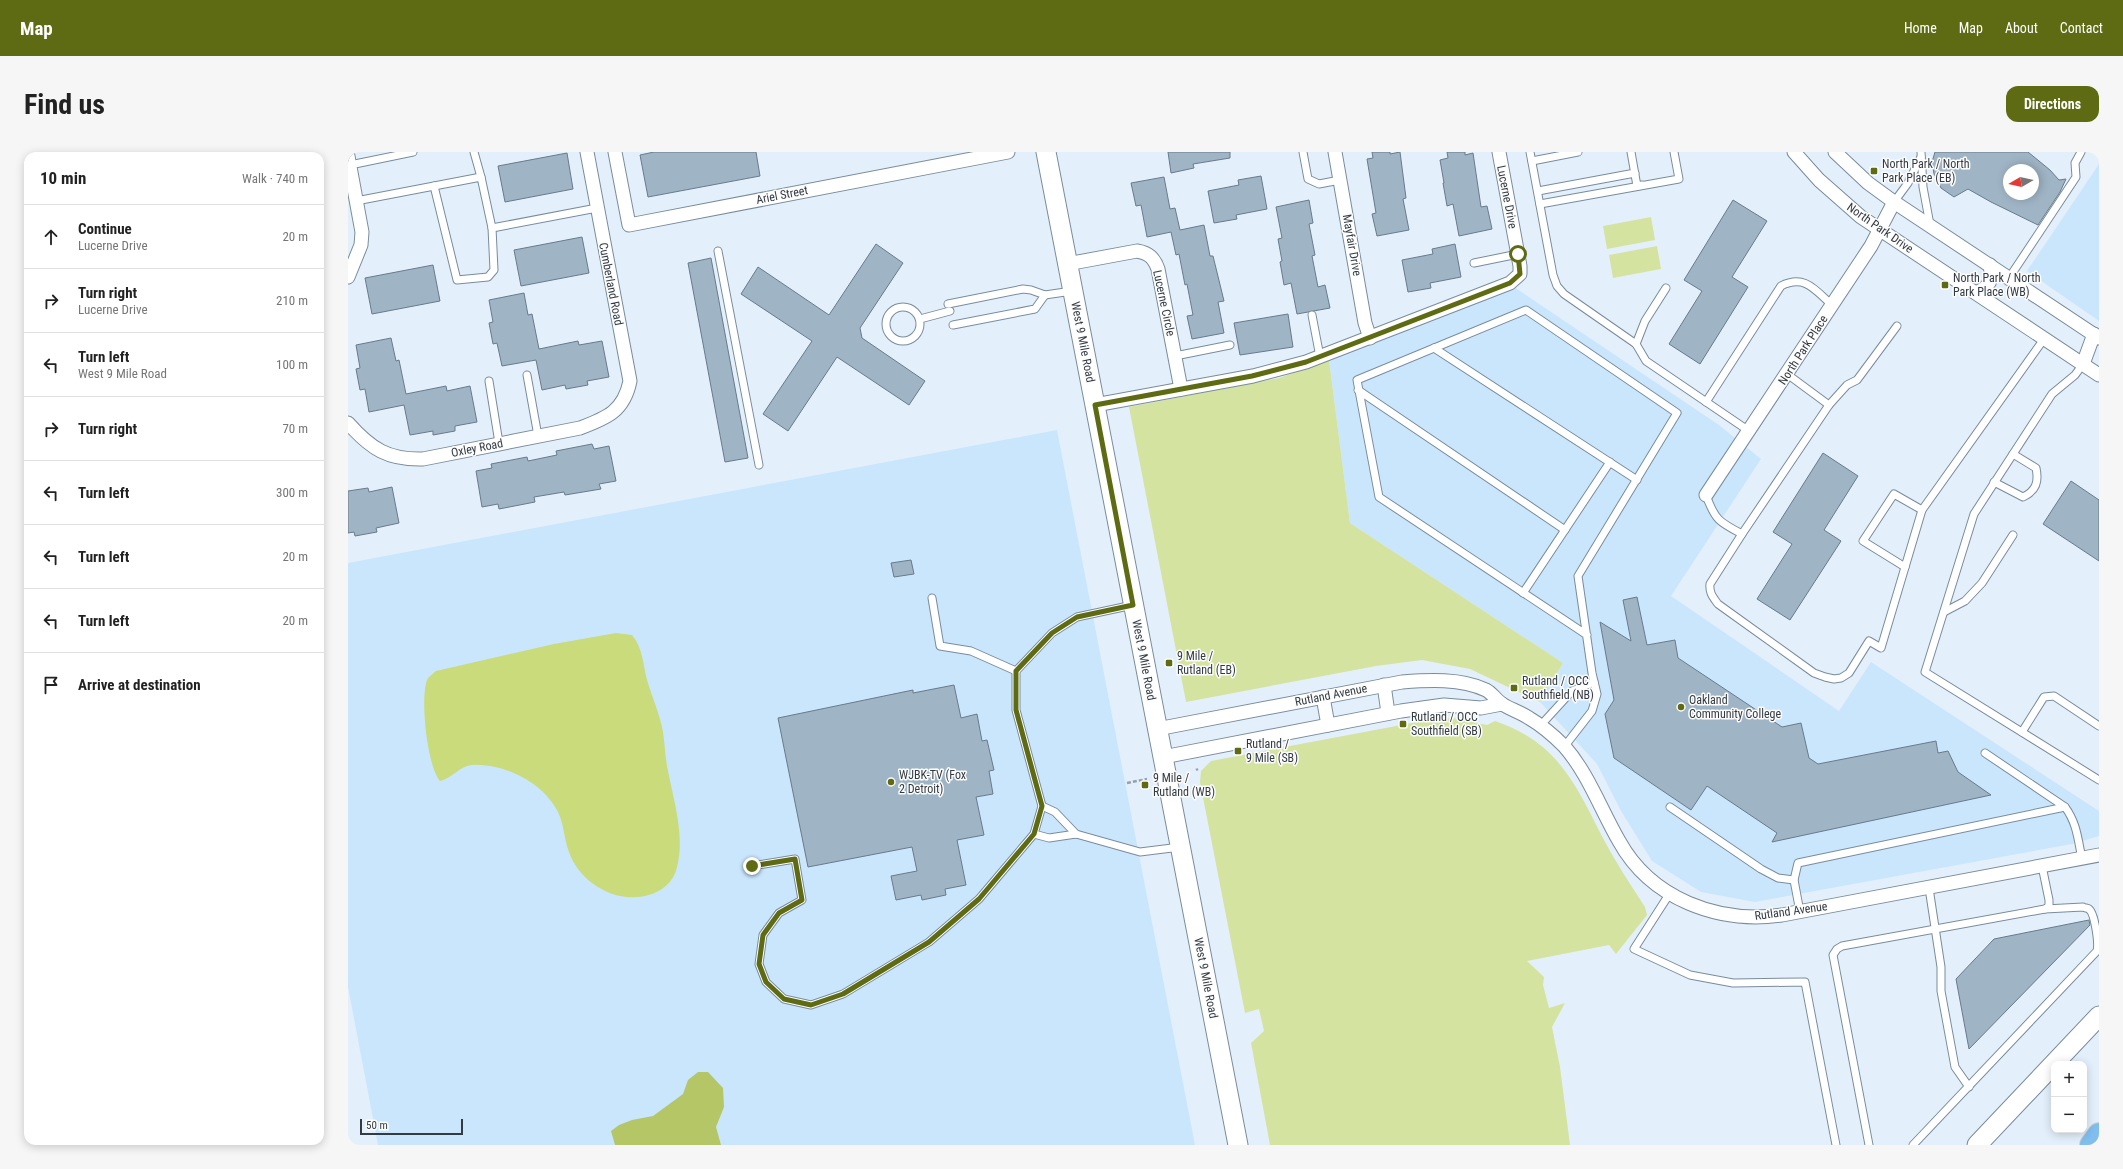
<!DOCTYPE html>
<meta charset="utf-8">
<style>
:root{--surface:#fff;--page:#f6f6f6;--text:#222;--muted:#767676;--line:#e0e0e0;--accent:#5e6b12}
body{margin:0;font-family:"Roboto Condensed",sans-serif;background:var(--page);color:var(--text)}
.controls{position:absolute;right:12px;bottom:12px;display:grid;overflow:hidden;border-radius:8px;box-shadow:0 2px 10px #0003}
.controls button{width:36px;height:36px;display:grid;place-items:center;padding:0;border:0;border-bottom:1px solid var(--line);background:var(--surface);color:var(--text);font:20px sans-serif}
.compass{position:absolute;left:1655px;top:12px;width:36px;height:36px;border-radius:50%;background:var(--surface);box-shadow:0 2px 10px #0003;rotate:261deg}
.scale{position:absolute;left:12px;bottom:10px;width:103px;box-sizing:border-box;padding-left:4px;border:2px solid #333b42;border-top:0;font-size:11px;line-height:14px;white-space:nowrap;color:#333b42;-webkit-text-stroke:3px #fcfcfc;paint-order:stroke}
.stop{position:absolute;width:12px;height:12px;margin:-9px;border:3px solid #5e6b12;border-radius:50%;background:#fff}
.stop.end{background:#5e6b12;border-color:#fff;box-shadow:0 1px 4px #0008}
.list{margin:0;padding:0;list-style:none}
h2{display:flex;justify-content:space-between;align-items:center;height:52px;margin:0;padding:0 16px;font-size:17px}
h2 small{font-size:13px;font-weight:400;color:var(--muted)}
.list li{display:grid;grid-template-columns:26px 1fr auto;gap:12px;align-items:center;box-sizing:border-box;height:64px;padding:0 16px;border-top:1px solid var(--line)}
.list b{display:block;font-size:15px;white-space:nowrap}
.list p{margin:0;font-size:13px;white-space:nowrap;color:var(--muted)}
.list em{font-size:13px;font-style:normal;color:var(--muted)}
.icon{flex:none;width:22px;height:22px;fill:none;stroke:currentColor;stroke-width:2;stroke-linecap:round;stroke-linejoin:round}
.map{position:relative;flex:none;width:1751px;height:993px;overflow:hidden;border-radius:12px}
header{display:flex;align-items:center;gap:24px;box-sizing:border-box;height:56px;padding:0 20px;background:var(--accent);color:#fff}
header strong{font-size:19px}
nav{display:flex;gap:22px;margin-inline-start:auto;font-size:14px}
.intro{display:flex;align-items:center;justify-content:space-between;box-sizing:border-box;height:96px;padding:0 24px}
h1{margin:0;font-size:28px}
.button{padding:10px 18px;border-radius:12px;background:var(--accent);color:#fff;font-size:14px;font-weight:700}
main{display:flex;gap:24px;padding:0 24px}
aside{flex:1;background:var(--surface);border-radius:12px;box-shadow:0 2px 10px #0003}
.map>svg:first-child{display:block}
.built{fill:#cae6fd}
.green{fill:#d5e3a0}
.forest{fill:#b4c666}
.water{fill:#c9db7a}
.building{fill:#9fb4c5;stroke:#687b8b;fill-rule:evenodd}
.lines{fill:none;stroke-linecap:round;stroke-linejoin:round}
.lane-casing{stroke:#798c9c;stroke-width:9}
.street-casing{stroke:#798c9c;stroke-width:15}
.secondary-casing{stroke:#798c9c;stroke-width:21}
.highway-casing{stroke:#ced0d2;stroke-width:24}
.path{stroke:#96a1ab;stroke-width:2.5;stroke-dasharray:4 2;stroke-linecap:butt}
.lane{stroke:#fff;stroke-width:7}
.street{stroke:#fff;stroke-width:13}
.secondary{stroke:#fff;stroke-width:19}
.highway{stroke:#80beef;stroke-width:22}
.route{stroke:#5e6b12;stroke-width:5}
.poi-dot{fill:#5e6b12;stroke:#fcfcfc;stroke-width:1.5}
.labels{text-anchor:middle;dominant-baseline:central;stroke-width:3;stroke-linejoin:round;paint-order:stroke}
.poi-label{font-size:12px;fill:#333b42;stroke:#fcfcfc;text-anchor:start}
.street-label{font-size:12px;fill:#333b42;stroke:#fcfcfc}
</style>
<header>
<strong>Map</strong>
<nav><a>Home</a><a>Map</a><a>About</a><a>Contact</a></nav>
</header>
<div class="intro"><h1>Find us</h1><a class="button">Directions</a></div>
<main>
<aside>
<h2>10 min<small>Walk · 740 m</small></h2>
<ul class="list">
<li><svg class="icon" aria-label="ahead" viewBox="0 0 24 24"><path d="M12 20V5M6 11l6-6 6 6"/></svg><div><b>Continue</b><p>Lucerne Drive</p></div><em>20 m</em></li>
<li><svg class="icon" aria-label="right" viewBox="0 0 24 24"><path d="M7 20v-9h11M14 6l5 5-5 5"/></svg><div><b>Turn right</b><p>Lucerne Drive</p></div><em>210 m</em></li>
<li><svg class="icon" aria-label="left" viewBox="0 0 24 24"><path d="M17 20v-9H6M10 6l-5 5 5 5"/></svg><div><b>Turn left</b><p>West 9 Mile Road</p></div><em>100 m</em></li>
<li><svg class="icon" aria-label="right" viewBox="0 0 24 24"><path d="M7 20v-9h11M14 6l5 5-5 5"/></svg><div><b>Turn right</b></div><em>70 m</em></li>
<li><svg class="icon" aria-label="left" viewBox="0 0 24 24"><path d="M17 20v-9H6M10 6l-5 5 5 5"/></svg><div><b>Turn left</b></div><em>300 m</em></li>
<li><svg class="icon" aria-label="left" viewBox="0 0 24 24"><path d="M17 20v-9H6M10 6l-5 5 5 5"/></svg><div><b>Turn left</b></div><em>20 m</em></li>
<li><svg class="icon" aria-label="left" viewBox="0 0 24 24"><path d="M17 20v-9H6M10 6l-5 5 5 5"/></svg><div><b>Turn left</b></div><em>20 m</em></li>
<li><svg class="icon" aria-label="arrive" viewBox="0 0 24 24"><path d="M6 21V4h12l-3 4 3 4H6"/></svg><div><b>Arrive at destination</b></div></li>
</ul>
</aside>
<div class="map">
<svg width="1751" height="993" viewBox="0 0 1751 993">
<rect width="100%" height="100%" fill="#e3f0fb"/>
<g class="built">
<path d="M1751,12V169L1679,119Z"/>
<path d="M1166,135L1371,273L1413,307L1323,444L1491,559L1523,510L1751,659V684L1724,692L1407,750L1353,740L1304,709L1273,659L1249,612L1192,550L1215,511L1002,371L981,208Z"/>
<path d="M709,278L847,993H30L0,835V411Z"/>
</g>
<g class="green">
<path d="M1303,65L1307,88L1259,97L1255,74Z"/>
<path d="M1309,94L1313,117L1265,126L1261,103Z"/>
<path d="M981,208L1002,371L1215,511L1192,550L1122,517L1074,508L1028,514L838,550L781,255L931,226Z"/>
<path d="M1105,566L1139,573L1147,569C1211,591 1227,632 1256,688C1268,711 1283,733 1297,755L1299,763L1268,802L1261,793L1179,809L1196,825L1195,833L1201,856L1217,851L1204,875L1212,915L1222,993H922L903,891L916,879L911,857L897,861L852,630L853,619L863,609L1080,568Z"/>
</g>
<path class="forest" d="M350,920H360L375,936L376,955L368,975L373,993H267L263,979L271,973L284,968L305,964L335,942L340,928Z"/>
<path class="water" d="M268,481L284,483C295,496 295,513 299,528C304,545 312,563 315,580C317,593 317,606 320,619C326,650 337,684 329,715C325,734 307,744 289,745C261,748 230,727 221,700C216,687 216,672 210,660C195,630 156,611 123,613C112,614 103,627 92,629C79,614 72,547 79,528C81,524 85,522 88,519L206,492Z"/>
<g class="building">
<path d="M306,0H408L412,24L300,45L292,3Z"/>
<path d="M820,0H882V6L845,12L846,16L823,21Z"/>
<path d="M1024,0H1042V2L1052,0L1058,46L1055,47L1061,78L1029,84L1024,62L1028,61L1019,7L1025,6Z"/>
<path d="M1099,0H1117V3L1125,1L1133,55L1139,54L1144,77L1111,84L1105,52L1099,54L1095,31H1096L1092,8L1100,6Z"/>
<path d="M1587,0H1680L1702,18L1711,28L1718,27L1712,40L1690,73L1643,50L1620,37L1606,45L1593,36L1586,22L1584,10ZM1661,18H1685V42H1661Z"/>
<path d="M219,1L225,37L157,50L150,14Z"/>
<path d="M913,24L919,57L888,63L889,67L866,71L860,39L891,33L890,28Z"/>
<path d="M816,25L822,57L827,56L832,78L856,73L862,104H865L876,149L870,150L876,181L844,187L839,164L845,163L839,132L837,133L831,102L828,103L823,80L799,85L793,53L788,54L783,31Z"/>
<path d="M961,48L965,71L961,72L967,103L964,104L970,135L977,133L982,156L949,162L943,131L936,133L932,110L934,109L930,87L934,86L928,55Z"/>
<path d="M1385,48L1419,69L1384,125L1400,135L1352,212L1321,192L1354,139L1336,128Z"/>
<path d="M234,85L241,121L173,134L166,98Z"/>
<path d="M528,92L555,111L512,176L514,186L577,229L561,253L489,205L440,279L415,262L464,189L393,142L410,115L481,163Z"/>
<path d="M1107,92L1113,125L1082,131L1083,136L1060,140L1054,108L1085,102L1084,97Z"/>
<path d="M363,106L400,306L377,310L340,111Z"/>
<path d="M85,113L92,149L24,162L17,126Z"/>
<path d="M176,141L180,163L184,162L191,197L230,189L231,193L254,189L261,225L239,229L240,233L218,237L217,233L194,238L188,208L154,214L149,191L145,192L141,171L145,170L141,148Z"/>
<path d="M940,162L945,195L892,203L886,171Z"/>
<path d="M43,186L48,209L51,208L58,242L98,234L99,239L122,234L129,270L107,274V279L85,283V279L62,283L56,253L21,260L17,237L12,238L8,217L12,216L8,193Z"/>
<path d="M244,292L246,297L261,294L268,329L251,332L253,337L217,343L216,340L186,345L187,350L151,357L150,352L134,355L128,319L144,316L143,312L179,305L180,309L209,303L208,299Z"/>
<path d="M1475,301L1510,324L1476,378L1493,389L1442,468L1409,447L1444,392L1425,380Z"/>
<path d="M1723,329L1751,348V409L1695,372Z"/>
<path d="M44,335L51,371L28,376L29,380L7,384L6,380L0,381V339L20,336L21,340Z"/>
<path d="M563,408L566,422L546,425L543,411Z"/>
<path d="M1289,445L1299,493L1327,488L1330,506L1434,575L1453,571L1461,606L1470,612L1588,589L1590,601L1600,599L1610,620L1643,643L1424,690L1429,681L1359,634L1343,658L1266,606L1257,562L1266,548L1252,470L1283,489L1275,448Z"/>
<path d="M606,533L613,566L629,562L634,589L639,588L646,618L641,619L645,642L628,645L636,683L609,688L618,733L597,737L598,743L574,748L573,743L548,748L543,724L569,719L564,695L460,715L430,566L565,538V541Z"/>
<path d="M1741,768L1742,773L1621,897L1608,827L1646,787Z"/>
</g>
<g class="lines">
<defs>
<g id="lane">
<path d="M126,0L133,25"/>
<path d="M955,0L960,27L971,32L992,28"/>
<path d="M1182,0L1205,123L1209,134L1216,142L1288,192L1298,209L1401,279"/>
<path d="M1283,0L1289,34L1294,33"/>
<path d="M1573,0L1575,35L1582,73"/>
<path d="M1184,9L1230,0"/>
<path d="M2,13L65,0"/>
<path d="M86,34L109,128L140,125L146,118L144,76"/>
<path d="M1190,39L1287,21"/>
<path d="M8,49L133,25L144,76L249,56"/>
<path d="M1546,50L1560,31L1573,5"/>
<path d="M1192,52L1331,27L1326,0"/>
<path d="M370,99L411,313"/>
<path d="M1126,111L1170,102"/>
<path d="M1661,126L1728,25L1727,11L1733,0"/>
<path d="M600,152L675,137L683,138L697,143L724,139"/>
<circle cx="555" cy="172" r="17"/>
<path d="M964,163L972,205"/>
<path d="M572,167L602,159"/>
<path d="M605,173L687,157L697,143"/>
<path d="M1288,192L1297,169L1318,136"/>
<path d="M1086,196L1289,328"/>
<path d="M827,204L882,193"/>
<path d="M1735,212L1727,223L1704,242L1626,362L1577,520L1751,628"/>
<path d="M1439,222L1481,253L1499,233L1509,228L1549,174"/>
<path d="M179,223L190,284"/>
<path d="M141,229L151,291"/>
<path d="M1010,238L1217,378"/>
<path d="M1358,250L1433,134C1457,122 1467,138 1484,153"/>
<path d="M1646,330L1675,345C1688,339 1691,330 1688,316L1665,302"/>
<path d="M1358,343C1367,368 1371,370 1394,382L1362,432C1361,441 1365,445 1370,452L1466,521L1477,525L1486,527L1493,526L1501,521L1521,489L1533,496L1574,358L1696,187"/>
<path d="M1394,382L1481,253"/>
<path d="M1557,415L1515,389L1546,342L1574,358"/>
<path d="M1175,441L1262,310"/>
<path d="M584,446L592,494L623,499L668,519"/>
<path d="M1596,460L1617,449L1634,431L1665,383"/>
<path d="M1192,574L1224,539L1246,530"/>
<path d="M1674,580L1696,545L1706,544L1751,574"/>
<path d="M1216,595L1244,559L1249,542L1244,521L1230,424L1329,261L1178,158L1009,228L1031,345L1239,483"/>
<path d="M1637,601L1717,655C1729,671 1730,688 1734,707"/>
<path d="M694,654L707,660L728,682"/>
<path d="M1322,655L1413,717L1430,726L1446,728"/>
<path d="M686,682L701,686L728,682L792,700L832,695"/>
<path d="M404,714L447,707L454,748L431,761L415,783L411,812L418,830L436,847L463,853L495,842L581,790L631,747L686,682L694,654L668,558V519L704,481L729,465L785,453"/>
<path d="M1581,736L1593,815V839L1607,915L1621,935"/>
<path d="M1322,741L1286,797L1342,823L1385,831L1457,830L1488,993"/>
<path d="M1452,760L1446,728L1450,711L1717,655"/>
<path d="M1521,993L1485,803L1489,797L1494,794L1697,757L1701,754V748L1694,714"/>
<path d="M1565,993L1749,799C1751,792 1747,762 1741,757C1740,756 1736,756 1735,755L1697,757"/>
</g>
<g id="street">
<path d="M267,0L281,73L660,0"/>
<path d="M987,0L1017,171L1022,186"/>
<path d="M1446,0L1471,28L1513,65L1751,223"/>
<path d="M1487,0L1520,31L1546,50L1751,186"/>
<path d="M0,4L14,80L13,93L0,125"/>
<path d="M719,112L789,99C801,101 806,106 810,117L833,237"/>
<path d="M1628,141C1642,134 1645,129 1642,113"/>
<path d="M1735,212L1746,182"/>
<path d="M747,253L905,224L958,210L1162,131L1172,122V114L1151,0"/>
<path d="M0,271C23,297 40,308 75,307L232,276C259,266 276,259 282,229L239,0"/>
<path d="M1358,343L1523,94L1546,50"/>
<path d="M1036,533L1040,561"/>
<path d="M975,545L980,573"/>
<path d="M809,577L1054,530C1080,528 1113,526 1138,538C1144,541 1148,548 1154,552C1162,557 1172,560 1181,566C1193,573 1206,584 1216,594C1240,621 1253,658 1271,689C1303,747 1370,772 1434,763L1751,703"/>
<path d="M815,605L1053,559L1096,553L1133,556L1154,552"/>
</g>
<g id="secondary">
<path d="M698,0L890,993"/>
<path d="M1629,993L1751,864"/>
</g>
<path id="highway" d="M1743,993L1751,982"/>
</defs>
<use href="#lane" class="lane-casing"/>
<use href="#street" class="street-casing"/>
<use href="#secondary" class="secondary-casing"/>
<use href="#highway" class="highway-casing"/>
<g class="path">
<path d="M848,618L850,617"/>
<path d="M779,631L799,627"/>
</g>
<use href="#lane" class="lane"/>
<use href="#street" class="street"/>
<use href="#secondary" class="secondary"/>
<use href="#highway" class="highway"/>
</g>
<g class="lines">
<path class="route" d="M404,714L447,707L454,748L431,761L415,783L411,812L418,830L436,847L463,853L495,842L581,790L631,747L686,682L694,654L668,558V519L704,481L729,465L785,453L747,253L904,224L958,210L1162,131L1172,122L1170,102"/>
</g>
<g class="poi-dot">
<rect x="1522" y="15" width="8" height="8" rx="2"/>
<rect x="1593" y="129" width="8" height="8" rx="2"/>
<rect x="817" y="507" width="8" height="8" rx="2"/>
<rect x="1162" y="532" width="8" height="8" rx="2"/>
<circle cx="1333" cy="555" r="4"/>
<rect x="1051" y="568" width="8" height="8" rx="2"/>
<rect x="886" y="595" width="8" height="8" rx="2"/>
<circle cx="543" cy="630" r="4"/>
<rect x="793" y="629" width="8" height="8" rx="2"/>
</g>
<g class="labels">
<g class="poi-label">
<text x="1534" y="12">North Park / North<tspan x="1534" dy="14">Park Place (EB)</tspan></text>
<text x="1605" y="126">North Park / North<tspan x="1605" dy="14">Park Place (WB)</tspan></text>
<text x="829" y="504">9 Mile /<tspan x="829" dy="14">Rutland (EB)</tspan></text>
<text x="1174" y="529">Rutland / OCC<tspan x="1174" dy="14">Southfield (NB)</tspan></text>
<text x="1341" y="548">Oakland<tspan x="1341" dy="14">Community College</tspan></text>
<text x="1063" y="565">Rutland / OCC<tspan x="1063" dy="14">Southfield (SB)</tspan></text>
<text x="898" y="592">Rutland /<tspan x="898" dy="14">9 Mile (SB)</tspan></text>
<text x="551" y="623">WJBK-TV (Fox<tspan x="551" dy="14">2 Detroit)</tspan></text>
<text x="805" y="626">9 Mile /<tspan x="805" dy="14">Rutland (WB)</tspan></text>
</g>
<g class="street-label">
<text transform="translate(434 43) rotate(-11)">Ariel Street</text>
<text transform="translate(1159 45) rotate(79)">Lucerne Drive</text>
<text transform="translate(1532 76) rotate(35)">North Park Drive</text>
<text transform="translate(1004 93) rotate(80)">Mayfair Drive</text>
<text transform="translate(263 132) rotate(79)">Cumberland Road</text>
<text transform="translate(816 151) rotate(78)">Lucerne Circle</text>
<text transform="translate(735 190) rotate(79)">West 9 Mile Road</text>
<text transform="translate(1455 198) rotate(-57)">North Park Place</text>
<text transform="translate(129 296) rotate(-11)">Oxley Road</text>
<text transform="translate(796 508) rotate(79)">West 9 Mile Road</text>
<text transform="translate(983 543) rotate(-11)">Rutland Avenue</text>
<text transform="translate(1443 759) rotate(-8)">Rutland Avenue</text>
<text transform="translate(858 826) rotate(79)">West 9 Mile Road</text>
</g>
</g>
</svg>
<div class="controls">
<button>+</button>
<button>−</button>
</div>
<svg class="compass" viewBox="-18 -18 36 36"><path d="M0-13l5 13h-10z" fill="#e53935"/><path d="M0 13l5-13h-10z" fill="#767676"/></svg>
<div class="scale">50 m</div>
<div class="stop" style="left:1170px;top:102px"></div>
<div class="stop end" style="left:404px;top:714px"></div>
</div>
</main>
